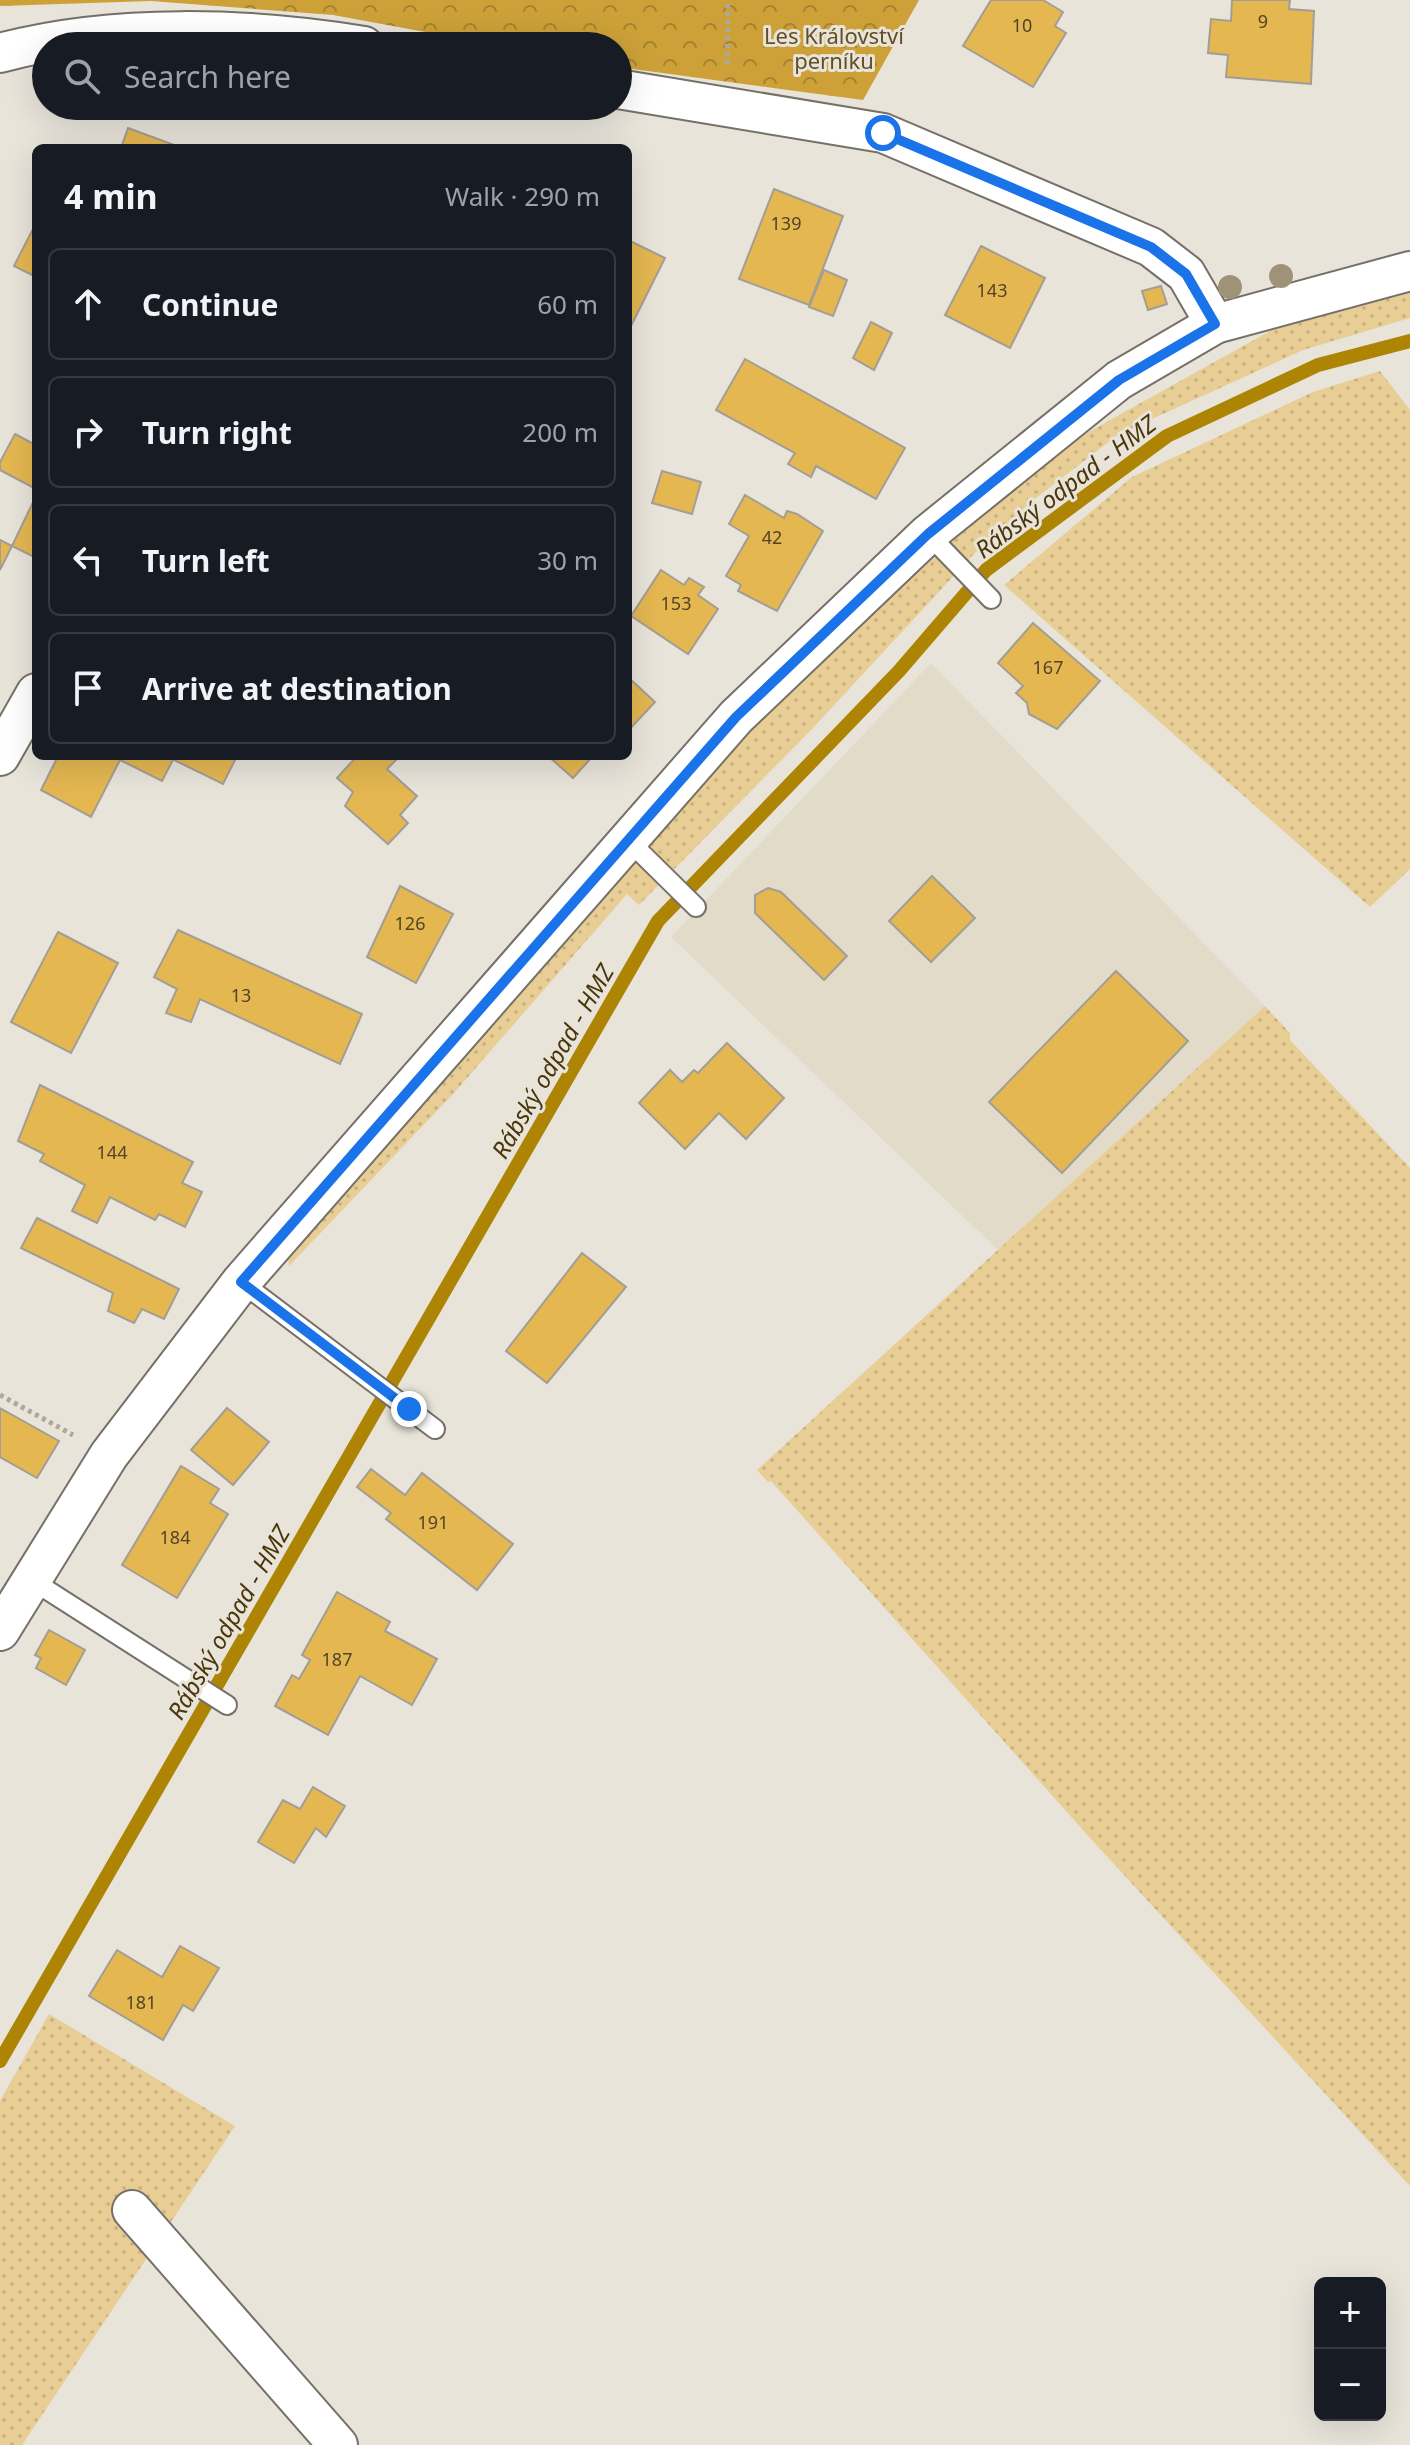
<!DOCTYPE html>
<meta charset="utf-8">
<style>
:root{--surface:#171b24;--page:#242831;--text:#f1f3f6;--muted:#9ea1a6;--line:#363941}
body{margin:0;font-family:"Noto Sans",sans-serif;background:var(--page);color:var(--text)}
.controls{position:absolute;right:24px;bottom:24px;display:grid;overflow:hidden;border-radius:12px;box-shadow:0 8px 32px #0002}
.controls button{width:72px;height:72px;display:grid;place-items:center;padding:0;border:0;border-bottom:2px solid var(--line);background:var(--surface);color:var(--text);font:40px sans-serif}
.stop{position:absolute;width:24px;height:24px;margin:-18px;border:6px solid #1a73e8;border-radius:50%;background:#fff}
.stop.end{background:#1a73e8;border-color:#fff;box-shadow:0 2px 8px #0008}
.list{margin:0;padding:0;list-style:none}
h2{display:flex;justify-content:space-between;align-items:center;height:104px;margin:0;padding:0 32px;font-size:34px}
h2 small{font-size:26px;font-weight:400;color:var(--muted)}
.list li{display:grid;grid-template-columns:52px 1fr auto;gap:24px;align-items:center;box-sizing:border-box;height:112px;margin:0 16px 16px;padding:0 16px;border:2px solid var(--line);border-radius:12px}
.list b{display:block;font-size:30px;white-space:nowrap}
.list em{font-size:26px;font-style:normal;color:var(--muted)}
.icon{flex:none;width:44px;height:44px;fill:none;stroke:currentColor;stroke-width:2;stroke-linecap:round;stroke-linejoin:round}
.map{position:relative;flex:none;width:1410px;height:2445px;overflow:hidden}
.search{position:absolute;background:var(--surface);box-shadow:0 8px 32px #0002;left:32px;top:32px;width:600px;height:88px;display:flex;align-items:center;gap:20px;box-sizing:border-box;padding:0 28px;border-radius:44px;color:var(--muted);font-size:30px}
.panel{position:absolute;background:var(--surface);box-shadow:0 8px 32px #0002;left:32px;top:144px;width:600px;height:616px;border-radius:12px}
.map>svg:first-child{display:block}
.built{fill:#e3dbca}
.grass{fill:url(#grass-dots)}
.forest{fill:url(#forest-crowns)}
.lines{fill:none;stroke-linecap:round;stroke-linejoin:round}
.stream{stroke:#ae8404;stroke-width:14}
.building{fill:#e4b751;stroke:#a39e95;stroke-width:2}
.service-casing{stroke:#757068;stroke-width:22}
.minor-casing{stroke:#757068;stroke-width:42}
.path{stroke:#aca8a0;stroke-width:5;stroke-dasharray:4 4;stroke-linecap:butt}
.service{stroke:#fff;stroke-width:18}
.minor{stroke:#fff;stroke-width:38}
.tree{fill:#9e9277}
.route{stroke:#1a73e8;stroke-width:10}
.labels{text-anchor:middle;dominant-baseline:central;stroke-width:6;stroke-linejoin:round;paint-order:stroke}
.number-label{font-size:18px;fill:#514428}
.park-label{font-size:22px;fill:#624f26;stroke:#e8e4da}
.water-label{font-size:24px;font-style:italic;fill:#49370b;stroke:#e8e4da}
</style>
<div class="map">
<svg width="1410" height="2445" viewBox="0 0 1410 2445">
<defs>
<pattern id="grass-dots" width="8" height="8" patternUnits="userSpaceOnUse" patternTransform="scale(2)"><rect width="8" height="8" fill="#e8cd95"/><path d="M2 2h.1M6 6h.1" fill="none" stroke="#c7b080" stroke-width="1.8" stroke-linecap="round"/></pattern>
<pattern id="forest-crowns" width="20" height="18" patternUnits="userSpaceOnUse" patternTransform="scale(2)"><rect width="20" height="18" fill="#cda138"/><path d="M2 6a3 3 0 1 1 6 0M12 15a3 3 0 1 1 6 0" fill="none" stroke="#a6832e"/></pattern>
</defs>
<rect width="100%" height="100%" fill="#e8e4da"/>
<path class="built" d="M931,663L1265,1006L998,1250L671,937Z"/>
<g class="grass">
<path d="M1410,292V318L1303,350L1119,434L1036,498L973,555L812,729L639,905L627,894L454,1093L289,1266L288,1254L714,761L879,606L1058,449L1274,329Z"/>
<path d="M1380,371L1410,410V869L1370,907L1004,585L1132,477L1313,392Z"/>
<path d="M1265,1006L1290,1033V1040L1410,1168V2186L1091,1839L771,1481L768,1482L757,1470Z"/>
<path d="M49,2014L235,2126L22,2445H0V2101Z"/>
</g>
<path class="forest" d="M0,0H919L863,100L618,67V46H501L333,15L151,1L0,6Z"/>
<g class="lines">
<path class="stream" d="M0,2061L658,921L899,671L986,570L1167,436L1318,365L1410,341"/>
</g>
<g class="building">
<path d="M991,0H1043L1063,12L1055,26L1066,33L1033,87L963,46Z"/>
<path d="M1232,0H1290L1289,9L1314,11L1311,84L1226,77L1228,55L1208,53L1211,19L1231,21Z"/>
<path d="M128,128L177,146L176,148H121Z"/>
<path d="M774,189L843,216L809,305L739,279Z"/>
<path d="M36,223V277L14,266Z"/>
<path d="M628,240L665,258L628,332Z"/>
<path d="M981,246L1045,278L1010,348L945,315Z"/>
<path d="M824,270L847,280L833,316L809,307Z"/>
<path d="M1161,286L1167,304L1148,310L1142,291Z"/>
<path d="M871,322L892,333L874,370L853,358Z"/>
<path d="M745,359L905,448L876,499L816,466L811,477L788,464L795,453L716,410Z"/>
<path d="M15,434L36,445V489L0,470V462Z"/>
<path d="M662,471L701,482L692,514L652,503Z"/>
<path d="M745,495L784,518L787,511L797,514L823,531L777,611L738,591L741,585L726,576L749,536L729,524Z"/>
<path d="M36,496V558L12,546Z"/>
<path d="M0,540L12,546L0,570Z"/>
<path d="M661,570L684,585L689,578L704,587L698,595L718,609L688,654L631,616Z"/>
<path d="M1033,623L1100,681L1057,729L1029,714L1027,703L1016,693L1023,686L998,663Z"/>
<path d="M628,677L655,702L628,731Z"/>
<path d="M58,756H175L162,781L120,760L91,817L41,790Z"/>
<path d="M175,756H237L223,784L174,760Z"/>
<path d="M357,756H400L387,769L417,796L400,815L408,823L388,844L345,806L353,792L337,778Z"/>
<path d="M548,756H593L573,778Z"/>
<path d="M932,876L975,918L931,962L889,921Z"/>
<path d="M400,886L453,914L416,983L367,957Z"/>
<path d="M768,888L781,892L847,956L824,980L755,913V895Z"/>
<path d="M178,930L362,1014L340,1064L200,999L191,1022L166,1013L177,989L154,977Z"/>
<path d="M58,932L118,963L71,1053L11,1022Z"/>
<path d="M1116,971L1188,1041L1062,1173L989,1102Z"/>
<path d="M727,1043L784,1098L746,1139L719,1113L685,1149L639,1103L670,1070L682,1082L694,1070L698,1073Z"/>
<path d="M40,1085L193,1162L182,1183L202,1192L185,1227L159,1214L155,1220L110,1197L97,1223L72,1211L85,1185L40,1161L44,1154L18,1141Z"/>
<path d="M37,1218L179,1289L164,1319L142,1309L134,1323L108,1311L113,1293L21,1248Z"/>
<path d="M582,1253L626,1287L547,1383L506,1351Z"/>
<path d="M0,1408L59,1441L37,1478L0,1457Z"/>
<path d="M227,1408L269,1442L233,1485L191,1450Z"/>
<path d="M181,1466L219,1489L210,1503L228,1514L177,1598L122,1565Z"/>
<path d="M371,1469L405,1495L422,1473L513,1544L477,1590L386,1519L391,1513L357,1487Z"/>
<path d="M337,1592L390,1622L385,1631L437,1659L412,1705L360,1676L328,1735L275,1706L292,1675L299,1679L310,1660L302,1655Z"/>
<path d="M49,1630L85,1650L66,1685L36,1668L41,1658L35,1655Z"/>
<path d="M313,1787L345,1806L326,1837L316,1828L294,1863L258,1842L283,1800L300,1809Z"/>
<path d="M180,1946L219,1968L193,2011L183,2005L163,2040L89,1996L117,1950L162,1977Z"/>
</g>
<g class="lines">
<defs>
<g id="service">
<path d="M928,534L991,599"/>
<path d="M627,839L696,907"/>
<path d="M241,1282L435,1429"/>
<path d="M30,1579L227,1705"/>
</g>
<g id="minor">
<path d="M0,53C111,23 250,27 364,46"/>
<path d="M618,89L883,133L1151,247L1186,274L1215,324"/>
<path d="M0,756L36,693"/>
<path d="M0,1631L109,1455L241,1282L736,717L928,534L1119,380L1215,324L1410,271"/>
<path d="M132,2210L338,2445"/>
</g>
</defs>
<use href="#service" class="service-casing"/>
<use href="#minor" class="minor-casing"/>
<g class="path">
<path d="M727,64L728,0"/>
<path d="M0,1395L73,1435"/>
</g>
<use href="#service" class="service"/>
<use href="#minor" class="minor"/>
</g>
<g class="tree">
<circle cx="1281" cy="276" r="12"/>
<circle cx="1230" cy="287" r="12"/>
</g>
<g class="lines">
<path class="route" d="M409,1409L241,1282L736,717L928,534L1119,380L1215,324L1186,274L1151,247L883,133"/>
</g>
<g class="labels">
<g class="number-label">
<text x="1263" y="21">9</text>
<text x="1022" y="25">10</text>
<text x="786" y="223">139</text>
<text x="992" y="290">143</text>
<text x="772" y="537">42</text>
<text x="676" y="603">153</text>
<text x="1048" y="667">167</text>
<text x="410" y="923">126</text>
<text x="241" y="995">13</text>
<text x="112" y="1152">144</text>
<text x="433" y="1522">191</text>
<text x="175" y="1537">184</text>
<text x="337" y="1659">187</text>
<text x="141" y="2002">181</text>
</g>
<g class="park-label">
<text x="834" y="35">Les Království<tspan x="834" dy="25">perníku</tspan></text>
</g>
<g class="water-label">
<text transform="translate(1065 486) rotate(-37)">Rábský odpad - HMZ</text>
<text transform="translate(552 1061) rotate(-60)">Rábský odpad - HMZ</text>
<text transform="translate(228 1622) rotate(-60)">Rábský odpad - HMZ</text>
</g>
</g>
</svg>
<div class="controls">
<button>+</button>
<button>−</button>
</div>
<div class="stop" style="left:883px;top:133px"></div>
<div class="stop end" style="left:409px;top:1409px"></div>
<div class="search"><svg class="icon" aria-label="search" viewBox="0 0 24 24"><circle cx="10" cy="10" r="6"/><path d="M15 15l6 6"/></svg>Search here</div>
<section class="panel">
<h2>4 min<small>Walk · 290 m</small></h2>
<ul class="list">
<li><svg class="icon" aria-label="ahead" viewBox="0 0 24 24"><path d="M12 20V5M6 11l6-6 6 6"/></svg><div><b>Continue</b></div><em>60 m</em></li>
<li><svg class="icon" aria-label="right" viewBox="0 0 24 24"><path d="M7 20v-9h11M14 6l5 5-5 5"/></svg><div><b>Turn right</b></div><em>200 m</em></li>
<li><svg class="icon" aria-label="left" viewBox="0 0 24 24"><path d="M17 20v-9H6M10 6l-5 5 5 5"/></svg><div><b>Turn left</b></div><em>30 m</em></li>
<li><svg class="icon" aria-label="arrive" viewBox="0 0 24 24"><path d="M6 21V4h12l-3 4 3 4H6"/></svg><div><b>Arrive at destination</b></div></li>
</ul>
</section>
</div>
